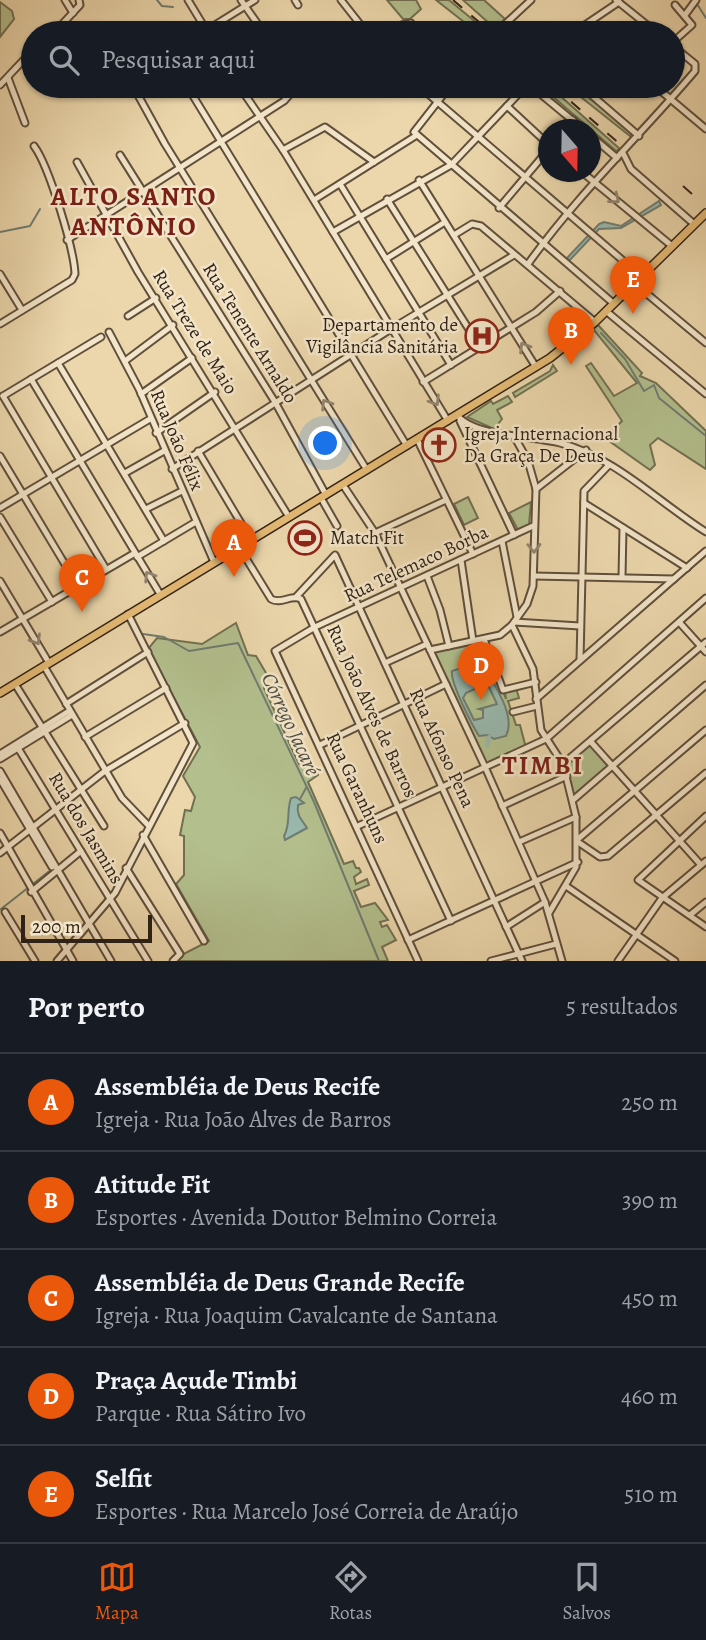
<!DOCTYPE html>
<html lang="pt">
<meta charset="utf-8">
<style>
:root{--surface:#171b24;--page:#242831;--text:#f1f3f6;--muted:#9ea1a6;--line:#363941;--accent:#ea580c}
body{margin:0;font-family:Alegreya,serif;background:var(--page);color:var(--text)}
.compass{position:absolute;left:538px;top:119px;width:63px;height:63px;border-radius:50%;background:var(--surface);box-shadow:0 2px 5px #0004;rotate:160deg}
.scale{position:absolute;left:21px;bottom:18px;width:131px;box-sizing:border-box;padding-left:7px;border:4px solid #312216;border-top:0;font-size:19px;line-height:24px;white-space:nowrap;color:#312216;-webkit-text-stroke:5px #f3e5c9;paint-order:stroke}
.you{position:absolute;left:326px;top:444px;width:24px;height:24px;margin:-18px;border:5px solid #fff;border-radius:50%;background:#1a73e8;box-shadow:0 0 0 10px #1a73e833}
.badge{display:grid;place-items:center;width:46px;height:46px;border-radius:50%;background:var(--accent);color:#fff;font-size:23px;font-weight:700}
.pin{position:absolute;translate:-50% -58px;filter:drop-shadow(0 2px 4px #0008)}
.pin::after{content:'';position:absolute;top:37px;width:24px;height:21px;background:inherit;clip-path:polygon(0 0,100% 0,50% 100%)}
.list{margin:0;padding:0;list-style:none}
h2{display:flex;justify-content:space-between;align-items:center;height:91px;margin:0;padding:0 28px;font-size:30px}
h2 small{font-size:23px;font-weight:400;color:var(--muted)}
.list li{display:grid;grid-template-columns:46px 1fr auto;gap:21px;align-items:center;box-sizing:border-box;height:98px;padding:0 28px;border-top:2px solid var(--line)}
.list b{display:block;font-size:26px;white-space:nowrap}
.list p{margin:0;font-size:23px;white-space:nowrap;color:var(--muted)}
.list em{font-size:23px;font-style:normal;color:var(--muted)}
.icon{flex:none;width:38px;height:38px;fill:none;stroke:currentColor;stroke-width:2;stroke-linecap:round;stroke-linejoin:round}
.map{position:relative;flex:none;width:706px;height:961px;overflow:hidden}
.search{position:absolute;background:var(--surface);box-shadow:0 2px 5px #0004;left:21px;right:21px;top:21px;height:77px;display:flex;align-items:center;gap:18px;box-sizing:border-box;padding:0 24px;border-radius:38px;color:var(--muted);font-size:26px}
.sheet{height:581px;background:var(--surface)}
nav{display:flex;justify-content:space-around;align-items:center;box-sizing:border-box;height:98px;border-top:2px solid var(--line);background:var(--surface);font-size:19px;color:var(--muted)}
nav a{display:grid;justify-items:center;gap:4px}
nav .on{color:var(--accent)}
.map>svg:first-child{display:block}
.green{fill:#b3bf8d;stroke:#727052;stroke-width:2}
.water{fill:#99b8ae;stroke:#6f7c71;stroke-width:2;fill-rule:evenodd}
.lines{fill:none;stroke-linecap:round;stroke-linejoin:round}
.stream{stroke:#6f7c71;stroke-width:2}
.canal{stroke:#99b8ae;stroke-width:4.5}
.minor-tunnel{stroke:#c7b38e;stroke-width:5;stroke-dasharray:5 2.5;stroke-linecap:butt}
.minor-casing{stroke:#604f3c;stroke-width:9}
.major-casing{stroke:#312216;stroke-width:10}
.minor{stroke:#f3e5c9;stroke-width:5}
.major{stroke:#e6bc76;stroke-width:7}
.rail{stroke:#312216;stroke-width:2;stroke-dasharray:12 12;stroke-linecap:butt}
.oneway{stroke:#928470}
.labels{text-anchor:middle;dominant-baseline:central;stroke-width:5;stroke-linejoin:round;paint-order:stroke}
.poi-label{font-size:19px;fill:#312216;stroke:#f3e5c9;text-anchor:start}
.street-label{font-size:19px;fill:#312216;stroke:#f3e5c9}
.water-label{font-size:21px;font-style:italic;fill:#504f44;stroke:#f3e5c9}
.district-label{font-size:26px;font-weight:bold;letter-spacing:2px;fill:#7a1f14;stroke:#f3e5c9}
</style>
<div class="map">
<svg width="706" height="961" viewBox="0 0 706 961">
<rect width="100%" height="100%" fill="#ecd7ac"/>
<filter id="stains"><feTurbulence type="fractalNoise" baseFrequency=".00286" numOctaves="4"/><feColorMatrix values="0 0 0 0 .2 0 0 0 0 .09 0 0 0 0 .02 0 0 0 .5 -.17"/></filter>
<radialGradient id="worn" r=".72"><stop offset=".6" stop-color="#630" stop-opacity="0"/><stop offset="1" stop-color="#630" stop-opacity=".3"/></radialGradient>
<g class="green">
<path d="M387,0H416L421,9L410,19H403Z"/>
<path d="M436,0H449L489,33H478Z"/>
<path d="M463,0H484L505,19L498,26L502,29L509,24L519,33H500Z"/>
<path d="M0,2L12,11L14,19L0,37Z"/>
<path d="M534,86H549L620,149L616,151L551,95Z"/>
<path d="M567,86H578L632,133L630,136Z"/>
<path d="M598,325L642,373L640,376L656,383L706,431V469L658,438L650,445L655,465L650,470L605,438L622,421L586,366L591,363L614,396L637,383L593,329Z"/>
<path d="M553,365L557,371L515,397L513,393L550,371Z"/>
<path d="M508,396L512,402L497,410L502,419L494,429L467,417L491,401L493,404Z"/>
<path d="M468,497L478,518L464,525L454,504Z"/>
<path d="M531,502L529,525L518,530L509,513Z"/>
<path d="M236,623L248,655L256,656L269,678L265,680L264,688L299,764L310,760L318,775L308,782L344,864L353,861L356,868H359L361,872L354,877L356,884L367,879L369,885L354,891L361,907L375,903L388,920L380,922L382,927L387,925L396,940L382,947L388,961H170L209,941L176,884L184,875V836L180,835L185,810L191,811L195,797L183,776L200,747L148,649L157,638L202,644Z"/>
<path d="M483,641L506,699L505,692L516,688L519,698L508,701L516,725H520L526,748L487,766L433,652Z"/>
<path d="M591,742L613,766L573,800L563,764Z"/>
</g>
<g class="water">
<path d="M659,201L661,205L621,228L599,229L569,261L567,258L599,224L604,222L621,226Z"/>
<path d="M476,663H482C492,682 517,715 506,736L494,739L488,735L479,736C472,725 450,682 452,671ZM476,685H488L497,704L479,709L483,710V718L474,720L463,698L466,693L477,688Z"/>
<path d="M296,797L304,803L298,805C296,816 303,821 307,828L285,840L284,836C291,824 286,813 291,798Z"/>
</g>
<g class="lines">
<g class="stream">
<path d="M157,0L162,6L173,7"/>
<path d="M697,4L706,18"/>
<path d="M0,232L30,226L40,209"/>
<path d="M601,333L625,359L644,391L654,385L659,398L706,436"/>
<path d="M21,623L33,643"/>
<path d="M143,634L164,637L189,651L238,643L314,802L379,961"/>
<path d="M300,799L306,788"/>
<path d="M31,961L1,909L52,869"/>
</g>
<path class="canal" d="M487,745L489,737"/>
<path class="minor-tunnel" d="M496,33L503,26"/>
<defs>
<g id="minor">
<path d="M65,0L73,13"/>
<path d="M188,0L208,33"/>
<path d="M241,0L264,33"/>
<path d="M295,0L298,5"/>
<path d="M341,0L367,33"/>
<path d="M616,0L657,33"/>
<path d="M685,15L696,0"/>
<path d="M503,26L531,0"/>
<path d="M154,31L155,33"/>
<path d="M54,33L80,5L79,0"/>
<path d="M202,33L255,0"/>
<path d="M392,33L402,25L411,23"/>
<path d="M573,33L619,2"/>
<path d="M673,42L692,25L675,5"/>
<path d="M8,78L25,123"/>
<path d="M0,85L33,50"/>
<path d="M133,86L165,144L367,470"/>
<path d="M187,86L407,446"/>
<path d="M239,86L283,150L448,421"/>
<path d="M419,86L641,276"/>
<path d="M450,86L414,132L613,303"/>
<path d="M531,86L584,130"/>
<path d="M581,86L639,136"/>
<path d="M655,86L706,129"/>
<path d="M594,97L610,86"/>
<path d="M507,106L548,144"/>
<path d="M565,130L573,120"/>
<path d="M590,135L617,158"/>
<path d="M283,150L325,127L374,162"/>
<path d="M623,153L631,169L694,224"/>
<path d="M120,155L275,402L326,495"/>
<path d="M77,162L138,272L289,517"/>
<path d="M582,172L672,246"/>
<path d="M419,180L536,367"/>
<path d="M340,184L451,365"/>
<path d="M387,199L480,347"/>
<path d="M314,200L417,135"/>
<path d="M499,208L548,150"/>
<path d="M333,232L451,165L526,86"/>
<path d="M454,235L472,224L481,226L595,322"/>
<path d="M67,240L284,101L292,92V86"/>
<path d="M386,259L445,222"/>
<path d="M528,264C577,195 640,136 695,71V64L673,46"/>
<path d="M0,274L22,310"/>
<path d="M634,283L706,343"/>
<path d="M606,311L706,394"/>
<path d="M128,316L156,298"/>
<path d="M0,324L72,280L75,274C74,249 49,166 34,146"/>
<path d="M109,332L139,389L214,562"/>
<path d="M125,361L173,325"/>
<path d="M58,363L164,541"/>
<path d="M31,379L160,594"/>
<path d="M423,382L536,312L560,291"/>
<path d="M141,394L192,358"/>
<path d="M3,396L106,569"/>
<path d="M3,396L101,337"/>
<path d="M457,415C474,437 534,436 560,443C615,457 658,502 706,532"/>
<path d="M460,421L514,535"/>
<path d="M156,433L215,392"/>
<path d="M514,436L528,461L536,489L533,586L527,604L512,625L533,669L541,730L563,764L576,817V867L549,913"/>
<path d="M417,439L473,554"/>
<path d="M198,451L251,540"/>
<path d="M0,456L78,586"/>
<path d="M172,469L391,329L514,255"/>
<path d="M125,473L164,451"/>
<path d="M343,485L375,533L485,767L545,902L562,961"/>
<path d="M536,489L586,450"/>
<path d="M321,498L337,526"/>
<path d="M584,503L687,568"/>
<path d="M0,508L150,419"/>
<path d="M146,509L182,491"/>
<path d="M0,517L52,602"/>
<path d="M375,533L446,500"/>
<path d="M502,541L517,617"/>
<path d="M239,547L271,599C281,605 291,594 301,599L451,921"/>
<path d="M137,557L194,523"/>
<path d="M461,560L473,641"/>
<path d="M427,576L440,610L449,646"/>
<path d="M534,576L674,579"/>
<path d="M622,577L623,528"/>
<path d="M0,581L49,663"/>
<path d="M296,597L335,555L522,961"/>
<path d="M514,622L580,626"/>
<path d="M679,622L706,652"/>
<path d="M0,632L135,553"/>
<path d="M484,639L503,690L536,682"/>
<path d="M430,650L500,635L512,625"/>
<path d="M580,660L584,491L609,465"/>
<path d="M385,663L427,644"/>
<path d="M44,666L122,798L148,825"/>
<path d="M15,684L104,826"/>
<path d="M536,699L706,551"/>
<path d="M66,704L148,652"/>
<path d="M513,712L537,706"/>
<path d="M85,737L166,688"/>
<path d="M591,742L701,865"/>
<path d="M320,745L446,684"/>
<path d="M18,748L148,961"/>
<path d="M0,754L69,711"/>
<path d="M0,759L72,715"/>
<path d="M563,764L706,642"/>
<path d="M0,771L111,961"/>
<path d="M0,779L52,867"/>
<path d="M573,800L706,685"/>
<path d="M502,806L567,776"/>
<path d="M706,816L638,880L706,927"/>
<path d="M358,826L546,739L706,598"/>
<path d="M0,833L73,961"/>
<path d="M143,835L204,941"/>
<path d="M578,839L706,730"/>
<path d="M519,842L576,817"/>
<path d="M578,842L600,857L608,856L706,773"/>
<path d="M0,853L105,771L185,723"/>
<path d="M126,868L180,954L173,961"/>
<path d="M566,886L675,961"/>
<path d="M31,892L81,851"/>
<path d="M5,912L35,961"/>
<path d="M690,915L706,902"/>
<path d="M506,927L545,902"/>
<path d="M408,940L578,862"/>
<path d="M57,961L115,893L193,743L128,614"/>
<path d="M418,961L275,651L315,627L533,526"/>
<path d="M491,961L556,944"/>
<path d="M618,961L662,898L706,861"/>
</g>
<path id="major" d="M0,693L550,358L595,322L706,213"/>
</defs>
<use href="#minor" class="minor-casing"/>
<use href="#major" class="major-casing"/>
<use href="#minor" class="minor"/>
<use href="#major" class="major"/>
<g class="rail">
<path d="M453,0L492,33"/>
<path d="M553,86L622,146"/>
<path d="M683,186L699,200"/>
</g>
</g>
<defs><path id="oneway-chevron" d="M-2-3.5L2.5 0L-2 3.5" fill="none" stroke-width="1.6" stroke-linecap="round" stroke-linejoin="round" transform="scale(1.75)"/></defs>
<g class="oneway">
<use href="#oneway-chevron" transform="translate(615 199) rotate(39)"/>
<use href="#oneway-chevron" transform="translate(524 347) rotate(-121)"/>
<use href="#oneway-chevron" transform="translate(435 401) rotate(58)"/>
<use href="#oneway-chevron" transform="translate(326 404) rotate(-122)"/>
<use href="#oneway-chevron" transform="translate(534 548) rotate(89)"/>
<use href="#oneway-chevron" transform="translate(149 576) rotate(-122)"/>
<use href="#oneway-chevron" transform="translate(36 640) rotate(59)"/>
</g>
<defs>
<symbol id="hospital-ring" viewBox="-11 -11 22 22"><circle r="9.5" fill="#f3e5c9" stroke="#8f2418" stroke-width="1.5"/><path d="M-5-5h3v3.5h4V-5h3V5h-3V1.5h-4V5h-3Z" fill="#8f2418"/></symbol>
<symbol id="church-ring" viewBox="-11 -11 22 22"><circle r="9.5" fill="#f3e5c9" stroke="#8f2418" stroke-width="1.5"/><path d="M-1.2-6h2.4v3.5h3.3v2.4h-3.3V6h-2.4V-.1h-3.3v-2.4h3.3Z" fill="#8f2418"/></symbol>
<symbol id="stadium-ring" viewBox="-11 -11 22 22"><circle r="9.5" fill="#f3e5c9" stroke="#8f2418" stroke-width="1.5"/><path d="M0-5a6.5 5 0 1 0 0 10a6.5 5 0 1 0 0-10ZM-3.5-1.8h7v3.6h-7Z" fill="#8f2418"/></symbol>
</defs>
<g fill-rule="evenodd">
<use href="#hospital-ring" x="463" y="317" width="38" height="38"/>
<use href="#church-ring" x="420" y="426" width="38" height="38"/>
<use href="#stadium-ring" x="286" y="519" width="38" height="38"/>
</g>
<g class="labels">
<g class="poi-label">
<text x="458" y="325" text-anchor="end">Departamento de<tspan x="458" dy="22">Vigilância Sanitária</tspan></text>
<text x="464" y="434">Igreja Internacional<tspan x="464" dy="22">Da Graça De Deus</tspan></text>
<text x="330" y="538">Match Fit</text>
</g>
<g class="street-label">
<text transform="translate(195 332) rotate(58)">Rua Treze de Maio</text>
<text transform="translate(250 333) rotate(58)">Rua Tenente Arnaldo</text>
<text transform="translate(177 440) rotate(67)">Rua João Félix</text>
<text transform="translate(416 564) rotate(-25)">Rua Telemaco Borba</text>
<text transform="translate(372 711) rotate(65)">Rua João Alves de Barros</text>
<text transform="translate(442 748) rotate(65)">Rua Afonso Pena</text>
<text transform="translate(357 788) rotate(65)">Rua Garanhuns</text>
<text transform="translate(86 828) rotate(59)">Rua dos Jasmins</text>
</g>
<g class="water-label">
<text transform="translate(291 724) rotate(65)">Córrego Jacaré</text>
</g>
<g class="district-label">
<text x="134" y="196">ALTO SANTO<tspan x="134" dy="30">ANTÔNIO</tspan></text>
<text x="543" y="765">TIMBI</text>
</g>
</g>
<rect width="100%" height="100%" filter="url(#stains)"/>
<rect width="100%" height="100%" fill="url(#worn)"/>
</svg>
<svg class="compass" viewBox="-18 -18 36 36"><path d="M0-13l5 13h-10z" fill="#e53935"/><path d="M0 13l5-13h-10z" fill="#9ea1a6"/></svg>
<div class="scale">200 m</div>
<div class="you"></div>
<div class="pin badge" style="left:234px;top:577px">A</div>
<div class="pin badge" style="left:571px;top:365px">B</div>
<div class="pin badge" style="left:82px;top:612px">C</div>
<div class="pin badge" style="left:481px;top:700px">D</div>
<div class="pin badge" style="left:633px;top:314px">E</div>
<div class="search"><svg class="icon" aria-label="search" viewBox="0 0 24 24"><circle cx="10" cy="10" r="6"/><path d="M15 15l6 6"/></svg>Pesquisar aqui</div>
</div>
<section class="sheet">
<h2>Por perto<small>5 resultados</small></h2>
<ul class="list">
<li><span class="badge">A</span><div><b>Assembléia de Deus Recife</b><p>Igreja · Rua João Alves de Barros</p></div><em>250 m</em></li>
<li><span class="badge">B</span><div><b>Atitude Fit</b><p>Esportes · Avenida Doutor Belmino Correia</p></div><em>390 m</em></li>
<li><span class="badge">C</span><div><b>Assembléia de Deus Grande Recife</b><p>Igreja · Rua Joaquim Cavalcante de Santana</p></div><em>450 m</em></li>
<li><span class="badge">D</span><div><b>Praça Açude Timbi</b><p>Parque · Rua Sátiro Ivo</p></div><em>460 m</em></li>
<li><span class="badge">E</span><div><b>Selfit</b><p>Esportes · Rua Marcelo José Correia de Araújo</p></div><em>510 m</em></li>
</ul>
</section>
<nav>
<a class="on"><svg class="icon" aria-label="map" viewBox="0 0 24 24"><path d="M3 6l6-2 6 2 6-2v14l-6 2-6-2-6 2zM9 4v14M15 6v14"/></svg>Mapa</a>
<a><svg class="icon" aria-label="directions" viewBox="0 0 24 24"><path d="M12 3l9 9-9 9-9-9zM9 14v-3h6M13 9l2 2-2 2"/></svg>Rotas</a>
<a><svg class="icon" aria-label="saved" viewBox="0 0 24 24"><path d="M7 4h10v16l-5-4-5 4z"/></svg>Salvos</a>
</nav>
